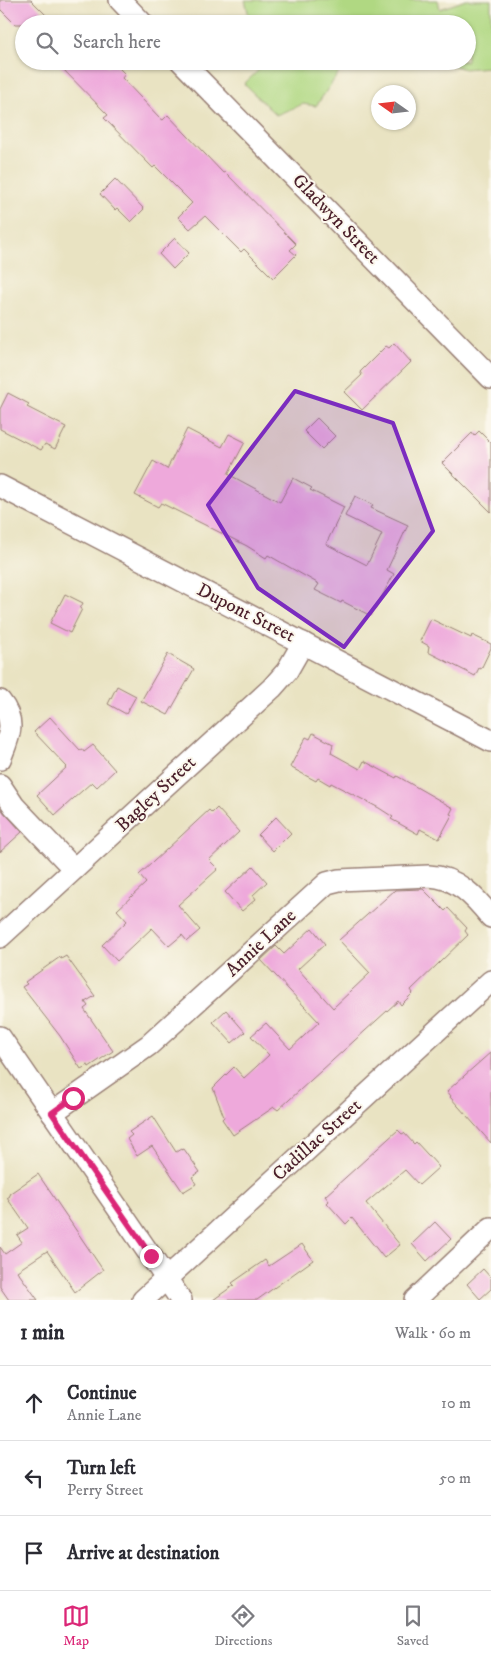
<!DOCTYPE html>
<meta charset="utf-8">
<style>
:root{--surface:#fff;--page:#f7f7f7;--text:#2b2b33;--muted:#7c7c81;--line:#e1e1e2;--accent:#db2777}
body{margin:0;font-family:"IM FELL DW Pica",serif;background:var(--page);color:var(--text)}
.compass{position:absolute;left:371px;top:85px;width:45px;height:45px;border-radius:50%;background:var(--surface);box-shadow:0 1px 4px #0004;rotate:284deg}
.stop{position:absolute;width:15px;height:15px;margin:-11px;border:4px solid #db2777;border-radius:50%;background:#fff}
.stop.end{background:#db2777;border-color:#fff;box-shadow:0 1px 5px #0008}
.list{margin:0;padding:0;list-style:none}
h2{display:flex;justify-content:space-between;align-items:center;height:65px;margin:0;padding:0 20px;font-size:21px}
h2 small{font-size:16px;font-weight:400;color:var(--muted)}
.list li{display:grid;grid-template-columns:32px 1fr auto;gap:15px;align-items:center;box-sizing:border-box;height:75px;padding:0 20px;border-top:1px solid var(--line)}
.list b{display:block;font-size:19px;white-space:nowrap}
.list p{margin:0;font-size:16px;white-space:nowrap;color:var(--muted)}
.list em{font-size:16px;font-style:normal;color:var(--muted)}
.icon{flex:none;width:28px;height:28px;fill:none;stroke:currentColor;stroke-width:2;stroke-linecap:round;stroke-linejoin:round}
.map{position:relative;flex:none;width:491px;height:1300px;overflow:hidden}
.search{position:absolute;background:var(--surface);box-shadow:0 1px 4px #0004;left:15px;right:15px;top:15px;height:55px;display:flex;align-items:center;gap:12px;box-sizing:border-box;padding:0 18px;border-radius:28px;color:var(--muted);font-size:19px}
.sheet{height:290px;background:var(--surface)}
nav{display:flex;justify-content:space-around;align-items:center;box-sizing:border-box;height:70px;border-top:1px solid var(--line);background:var(--surface);font-size:14px;color:var(--muted)}
nav a{display:grid;justify-items:center;gap:2px}
nav .on{color:var(--accent)}
.map>svg:first-child{display:block}
.green{fill:#b0d882;stroke:#7d7c56}
.building{fill:#eea9db}
.lines{fill:none;stroke-linecap:round;stroke-linejoin:round}
.minor-casing{stroke:#9a8176;stroke-width:24}
.minor{stroke:#fff;stroke-width:21}
.route{stroke:#db2777;stroke-width:6}
.marked{fill:#7b2cbf;fill-opacity:0.2;stroke:#7b2cbf;stroke-width:4;stroke-linejoin:round}
.labels{text-anchor:middle;dominant-baseline:central;stroke-width:4;stroke-linejoin:round;paint-order:stroke}
.street-label{font-size:19px;fill:#4a1f2b;stroke:#fbf7ec}
</style>
<div class="map">
<svg width="491" height="1300" viewBox="0 0 491 1300">
<rect width="100%" height="100%" fill="#fbf7ec"/>
<filter id="ink" filterUnits="userSpaceOnUse"><feTurbulence type="fractalNoise" baseFrequency=".02" numOctaves="2"/><feDisplacementMap in="SourceGraphic" scale="10" xChannelSelector="R" yChannelSelector="G"/><feConvolveMatrix kernelMatrix="1 2 1 2 8 2 1 2 1" color-interpolation-filters="sRGB"/></filter>
<filter id="wash" filterUnits="userSpaceOnUse"><feTurbulence type="fractalNoise" baseFrequency=".0096" numOctaves="4" result="noise"/><feDisplacementMap in="SourceGraphic" scale="20" xChannelSelector="R" yChannelSelector="G"/><feGaussianBlur stdDeviation="1.12" result="paint"/><feColorMatrix in="noise" values="0 0 0 0 0 0 0 0 0 0 0 0 0 0 0 0 0 1.4 0 .05"/><feComposite in="paint" operator="in"/></filter>
<g filter="url(#wash)">
<rect width="100%" height="100%" fill="#e9e3c2"/>
<g class="green">
<path d="M245,0H438L440,9L466,0H491V67L464,69L440,61H467V24H251Z"/>
<path d="M261,61H362L342,68L316,106L303,104L276,115L244,84L262,67Z"/>
</g>
<g id="blocks">
<g class="building">
<path d="M0,0H31L55,24H15L0,9Z"/>
<path d="M55,61H102L108,67L113,62L125,74L122,78L160,118L163,120L168,115L223,173L225,172L296,244L290,250L296,255L273,278L244,249L241,252L205,216L190,229L178,217L192,203L155,166L153,168L104,118L108,115Z"/>
<path d="M115,179L144,209L131,222L117,208L115,210L100,194Z"/>
<path d="M175,238L189,253L173,269L159,254Z"/>
<path d="M394,343L411,362L362,410L344,392L362,375L360,372L386,346L389,348Z"/>
<path d="M8,393L29,404L27,407L66,427L55,449L45,444L41,450L0,429V409Z"/>
<path d="M317,418L335,436L322,449L304,431Z"/>
<path d="M187,429L222,447L229,434L245,442L228,474L280,502L293,478L312,488L310,490L344,507L326,544L367,565L382,534L345,516L355,496L373,505L371,508L408,525L387,570L394,574L371,616L342,601L341,603L315,590L319,584L268,555L266,558L247,546L161,503L158,507L135,495L153,461L167,469Z"/>
<path d="M479,431L491,443V512L442,463L472,433L474,436Z"/>
<path d="M65,594L83,603L80,609H82L70,633L50,623Z"/>
<path d="M431,619L471,638L472,635L491,644V648L481,669L479,668L475,676L428,652L429,646L420,641Z"/>
<path d="M168,654L194,669L168,715L141,701Z"/>
<path d="M117,686L136,696L126,714L108,704Z"/>
<path d="M50,717L80,750L82,749L84,752L93,745L115,770L97,787L92,782L55,815L37,795L67,767L34,732Z"/>
<path d="M313,733L333,744L331,753L360,769L364,761L396,778L397,776L453,808L450,814L452,815L439,839L420,829L418,834L391,819L393,817L379,808L331,783L330,785L318,778L316,781L290,767L306,737L310,739Z"/>
<path d="M0,808L22,832L0,852Z"/>
<path d="M217,808L239,832L209,860L218,869L178,905L200,930L187,941L182,935L169,946L152,928L117,961L102,945L127,921L117,910L146,883L139,875L209,810L212,813Z"/>
<path d="M276,817L291,833L273,851L258,835Z"/>
<path d="M253,866L267,882L253,895L256,899L242,911L225,892Z"/>
<path d="M423,889L445,911L448,908L467,928L465,931L468,935L411,990L413,993L401,1005L398,1001L278,1110L274,1107L233,1135L222,1119L224,1117L213,1088L234,1067L244,1078L269,1055L251,1036L266,1023L290,1049L319,1022L261,960L276,946L284,954L312,928L325,944L298,969L333,1008L370,973L339,940L395,890Z"/>
<path d="M66,956L95,996L85,1002L88,1006L84,1009L113,1051L89,1067L88,1065L81,1069L60,1036L22,987L27,984L25,982L60,957L61,959Z"/>
<path d="M226,1010L245,1032L232,1043L213,1022Z"/>
<path d="M491,1052V1143L450,1097L451,1096L447,1091Z"/>
<path d="M153,1116L176,1152L181,1149L182,1150L184,1149L200,1172L192,1177L196,1184L183,1192L152,1146L137,1156L127,1139L132,1135L129,1132Z"/>
<path d="M398,1130L402,1134L404,1133L414,1144L416,1142L439,1167L419,1185L405,1170L366,1203L400,1245L384,1258L352,1218L346,1224L327,1203L329,1201L325,1196Z"/>
<path d="M38,1174L103,1270L75,1292L47,1251L17,1271L38,1300H9L0,1287V1247L5,1254L22,1242L17,1235L28,1228L7,1198L10,1196L9,1194Z"/>
<path d="M435,1222L451,1239L427,1261L412,1244Z"/>
<path d="M302,1244L313,1260L257,1300H213L234,1285L232,1283L265,1260L269,1266Z"/>
<path d="M483,1269L491,1278V1289L480,1299L467,1284Z"/>
</g>
</g>
</g>
<g filter="url(#ink)">
<use href="#blocks" fill-opacity="0" stroke="#9a8176" stroke-width="1"/>
<g class="lines">
<defs>
<g id="minor">
<path d="M120,0L143,24"/>
<path d="M181,61L491,378"/>
<path d="M0,486L491,741"/>
<path d="M0,701C17,722 9,737 0,759"/>
<path d="M0,785L14,806L74,869"/>
<path d="M0,937L272,688L287,671L303,643"/>
<path d="M0,1037L181,1300"/>
<path d="M52,1113L149,1045L327,883L339,880L429,876C457,877 475,897 491,917"/>
<path d="M143,1300L491,981"/>
<path d="M415,1300L491,1228"/>
</g>
</defs>
<use href="#minor" class="minor-casing"/>
<use href="#minor" class="minor"/>
</g>
</g>
<g class="lines" filter="url(#ink)">
<path class="route" d="M73,1098L52,1113L151,1256"/>
</g>
<path class="marked" d="M295,391L393,423L433,531L344,647L258,588L208,505Z"/>
<g class="labels">
<g class="street-label">
<text transform="translate(336 219) rotate(46)">Gladwyn Street</text>
<text transform="translate(246 613) rotate(27)">Dupont Street</text>
<text transform="translate(156 794) rotate(-43)">Bagley Street</text>
<text transform="translate(261 943) rotate(-43)">Annie Lane</text>
<text transform="translate(317 1140) rotate(-42)">Cadillac Street</text>
</g>
</g>
</svg>
<svg class="compass" viewBox="-18 -18 36 36"><path d="M0-13l5 13h-10z" fill="#e53935"/><path d="M0 13l5-13h-10z" fill="#7c7c81"/></svg>
<div class="stop" style="left:73px;top:1098px"></div>
<div class="stop end" style="left:151px;top:1256px"></div>
<div class="search"><svg class="icon" aria-label="search" viewBox="0 0 24 24"><circle cx="10" cy="10" r="6"/><path d="M15 15l6 6"/></svg>Search here</div>
</div>
<section class="sheet">
<h2>1 min<small>Walk · 60 m</small></h2>
<ul class="list">
<li><svg class="icon" aria-label="ahead" viewBox="0 0 24 24"><path d="M12 20V5M6 11l6-6 6 6"/></svg><div><b>Continue</b><p>Annie Lane</p></div><em>10 m</em></li>
<li><svg class="icon" aria-label="left" viewBox="0 0 24 24"><path d="M17 20v-9H6M10 6l-5 5 5 5"/></svg><div><b>Turn left</b><p>Perry Street</p></div><em>50 m</em></li>
<li><svg class="icon" aria-label="arrive" viewBox="0 0 24 24"><path d="M6 21V4h12l-3 4 3 4H6"/></svg><div><b>Arrive at destination</b></div></li>
</ul>
</section>
<nav>
<a class="on"><svg class="icon" aria-label="map" viewBox="0 0 24 24"><path d="M3 6l6-2 6 2 6-2v14l-6 2-6-2-6 2zM9 4v14M15 6v14"/></svg>Map</a>
<a><svg class="icon" aria-label="directions" viewBox="0 0 24 24"><path d="M12 3l9 9-9 9-9-9zM9 14v-3h6M13 9l2 2-2 2"/></svg>Directions</a>
<a><svg class="icon" aria-label="saved" viewBox="0 0 24 24"><path d="M7 4h10v16l-5-4-5 4z"/></svg>Saved</a>
</nav>
